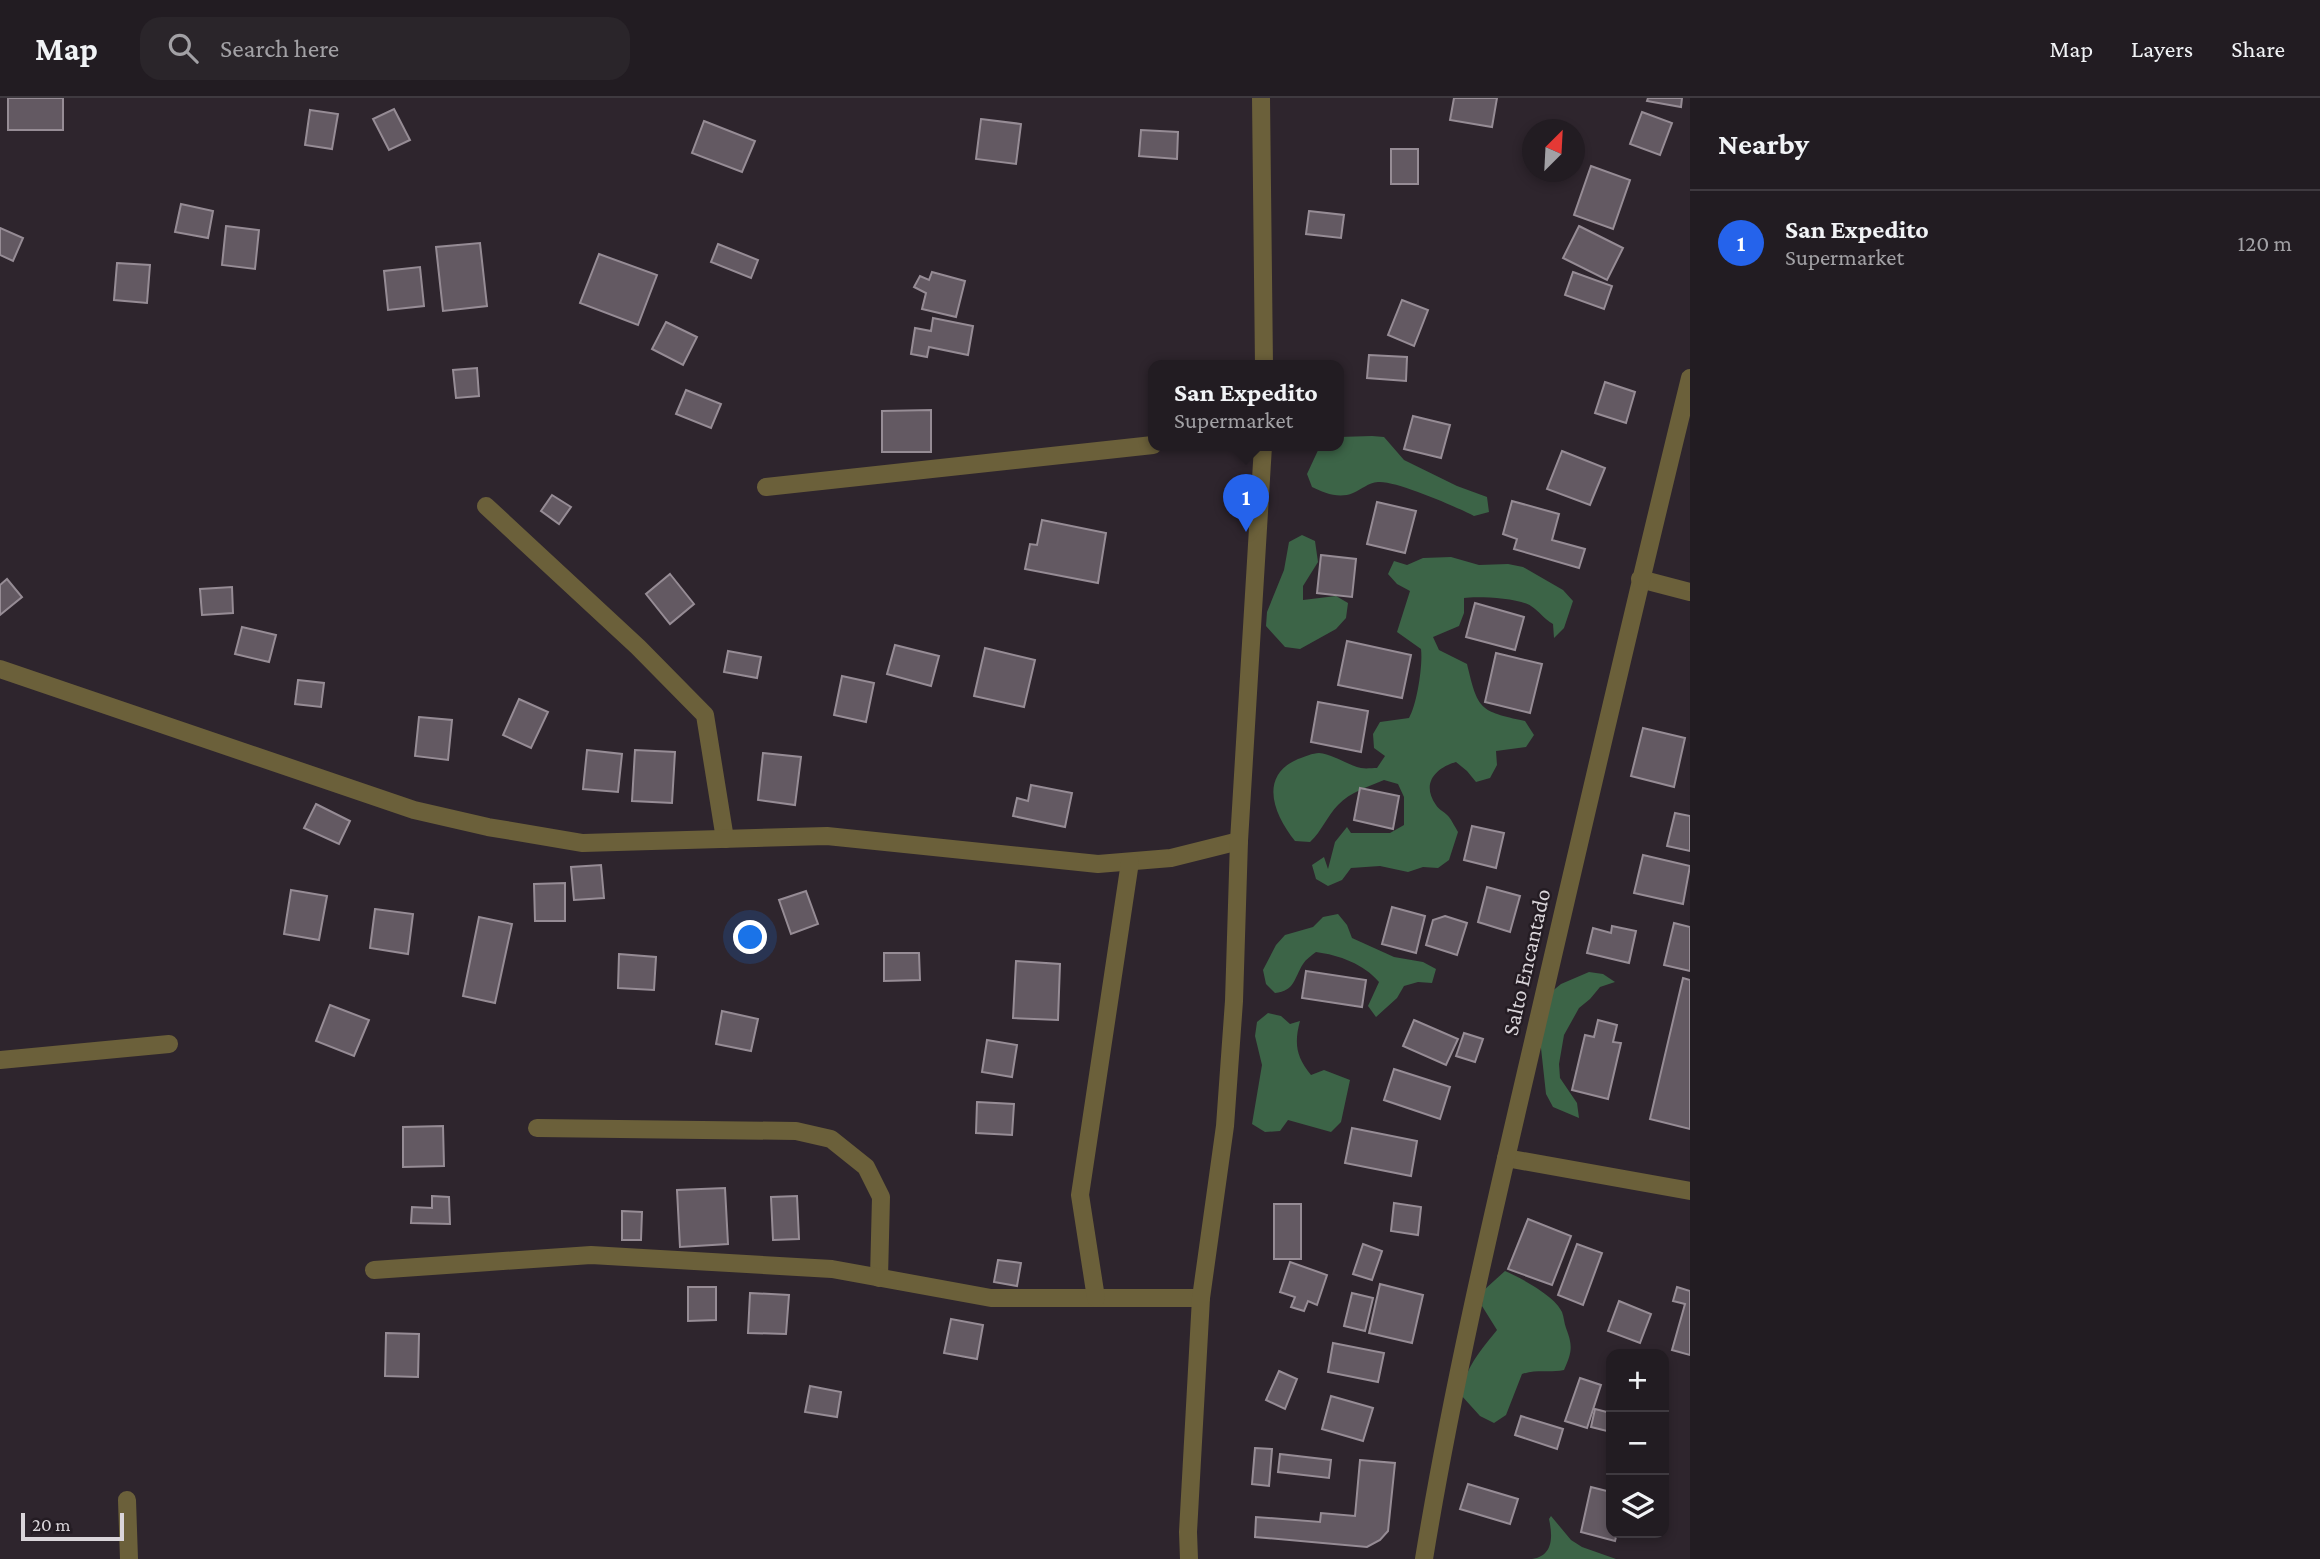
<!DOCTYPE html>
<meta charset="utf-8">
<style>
:root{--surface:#221c22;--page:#2a252a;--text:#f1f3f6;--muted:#a2a1a5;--line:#3f3a40;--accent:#2563eb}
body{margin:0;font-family:"Crimson Pro",serif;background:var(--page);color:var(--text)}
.controls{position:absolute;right:21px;bottom:21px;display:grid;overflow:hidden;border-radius:14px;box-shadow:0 4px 10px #0003}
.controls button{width:63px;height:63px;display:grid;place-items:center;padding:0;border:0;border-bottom:2px solid var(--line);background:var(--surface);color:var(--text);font:35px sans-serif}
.compass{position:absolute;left:1522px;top:21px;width:63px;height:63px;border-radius:50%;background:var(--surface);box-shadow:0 4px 10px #0003;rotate:24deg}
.scale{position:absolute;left:21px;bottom:18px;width:103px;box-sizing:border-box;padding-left:7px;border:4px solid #dad5da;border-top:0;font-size:19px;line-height:24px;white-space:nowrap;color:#dad5da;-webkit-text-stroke:5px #241c23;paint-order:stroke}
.you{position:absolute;left:751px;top:840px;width:24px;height:24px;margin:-18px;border:5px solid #fff;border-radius:50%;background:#1a73e8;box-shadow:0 0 0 10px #1a73e833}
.badge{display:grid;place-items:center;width:46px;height:46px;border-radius:50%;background:var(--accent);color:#fff;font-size:23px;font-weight:700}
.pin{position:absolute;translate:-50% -58px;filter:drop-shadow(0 2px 4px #0008)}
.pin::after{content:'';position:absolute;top:37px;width:24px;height:21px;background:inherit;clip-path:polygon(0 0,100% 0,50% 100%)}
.popup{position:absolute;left:1148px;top:262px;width:196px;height:91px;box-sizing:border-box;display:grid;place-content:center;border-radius:14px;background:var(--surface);filter:drop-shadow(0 2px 5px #0005);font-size:23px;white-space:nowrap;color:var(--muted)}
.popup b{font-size:26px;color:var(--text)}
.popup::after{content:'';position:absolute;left:50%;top:100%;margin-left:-14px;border:14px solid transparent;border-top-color:var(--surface)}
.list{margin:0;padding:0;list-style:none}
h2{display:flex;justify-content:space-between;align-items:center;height:91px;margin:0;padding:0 28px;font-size:30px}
h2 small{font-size:23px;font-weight:400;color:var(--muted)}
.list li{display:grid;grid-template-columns:46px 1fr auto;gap:21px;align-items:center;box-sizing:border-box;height:105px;padding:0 28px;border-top:2px solid var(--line)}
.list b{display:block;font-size:26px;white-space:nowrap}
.list p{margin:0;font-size:23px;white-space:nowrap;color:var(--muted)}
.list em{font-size:23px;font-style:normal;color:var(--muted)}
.icon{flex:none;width:38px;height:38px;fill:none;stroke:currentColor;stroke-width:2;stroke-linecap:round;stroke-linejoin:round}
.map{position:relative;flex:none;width:1690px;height:1461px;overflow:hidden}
header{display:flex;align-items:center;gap:42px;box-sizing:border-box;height:98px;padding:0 35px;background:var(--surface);border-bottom:2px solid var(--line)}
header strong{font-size:33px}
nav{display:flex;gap:38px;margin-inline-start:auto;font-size:24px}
.search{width:490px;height:63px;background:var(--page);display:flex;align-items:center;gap:18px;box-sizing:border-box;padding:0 24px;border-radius:21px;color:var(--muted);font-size:26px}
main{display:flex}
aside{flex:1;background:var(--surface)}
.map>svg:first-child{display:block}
.forest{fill:#3c6447}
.building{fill:#635962;stroke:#968c95;stroke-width:2}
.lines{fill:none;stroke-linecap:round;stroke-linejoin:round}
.minor{stroke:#6b603a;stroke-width:18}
.labels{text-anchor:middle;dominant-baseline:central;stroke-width:5;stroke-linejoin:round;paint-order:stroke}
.street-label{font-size:23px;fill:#dad5da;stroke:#241c23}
</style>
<header>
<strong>Map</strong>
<div class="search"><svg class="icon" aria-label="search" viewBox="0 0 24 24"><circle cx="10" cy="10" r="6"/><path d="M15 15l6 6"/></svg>Search here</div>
<nav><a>Map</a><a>Layers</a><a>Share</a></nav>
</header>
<main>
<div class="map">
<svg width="1690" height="1461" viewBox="0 0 1690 1461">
<rect width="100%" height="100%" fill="#2e252d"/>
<g class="forest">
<path d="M1372,338L1384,339L1404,362L1457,388L1487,399L1489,414L1474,418C1457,409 1395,382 1378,384C1368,385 1362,391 1353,395C1339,401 1324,395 1312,389L1307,376L1320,348H1339V339Z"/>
<path d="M1302,437L1315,443L1318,464L1303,488V502L1336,498L1348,505L1346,520L1336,531L1300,551L1285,549L1266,528L1267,514L1284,472L1289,444Z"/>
<path d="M1451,459L1479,467L1508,466L1523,469L1563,492L1573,503L1564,530L1554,540L1553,526C1544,521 1539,513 1531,508C1520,500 1477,498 1464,500V515L1459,528L1433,539L1439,552L1467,566C1478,612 1479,613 1525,623L1534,637L1526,649L1496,653L1497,667L1490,680L1476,684L1467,673L1456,664C1435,670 1421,686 1436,707C1439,712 1445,714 1449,719C1452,723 1455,729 1458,734L1449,762L1438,770L1423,769L1408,774L1380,768L1351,770L1342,782L1328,788L1316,781L1312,767L1324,759L1328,771L1335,744L1347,729L1351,735H1390L1404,727V699L1398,686L1384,682C1368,689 1350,694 1338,707C1327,718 1322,733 1310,744L1295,743C1274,717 1258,678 1298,661C1304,659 1313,655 1319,655C1333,656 1347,667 1361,670C1366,671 1372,670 1377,670L1385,658L1374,650L1373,636L1380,624L1409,620C1417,606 1423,567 1421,551L1397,534L1410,493L1397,486L1388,476L1394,463L1407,467L1423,460Z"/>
<path d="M1338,816L1347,827L1352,840L1394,859L1423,864L1436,871L1432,885L1418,884L1404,888L1397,900L1376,919L1368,908L1379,884C1364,866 1339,857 1316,854C1311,858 1306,861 1303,866C1294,880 1295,893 1275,895L1266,886L1263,872L1276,847L1285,837L1313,829L1323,819Z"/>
<path d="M1589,874L1603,876L1615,884L1600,889L1590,901L1579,910L1564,937L1559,966L1560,980L1577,1005L1579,1020L1553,1009L1546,996L1540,941L1550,895L1561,886Z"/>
<path d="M1268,915L1281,918L1290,926L1300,923C1294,945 1296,959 1311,977L1324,972L1350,982L1341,1024L1331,1034L1288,1022L1280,1033L1265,1034L1252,1026L1262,967L1255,938L1257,924Z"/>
<path d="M1505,1173C1521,1180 1555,1198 1562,1214C1564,1219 1564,1225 1566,1230C1573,1248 1572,1254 1564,1272C1549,1275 1537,1271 1522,1276L1506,1317L1494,1325L1480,1318L1461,1297C1465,1270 1480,1253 1497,1232L1482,1208L1484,1192Z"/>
<path d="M1551,1418L1571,1442L1582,1449L1616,1461H1532C1553,1458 1553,1439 1549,1421Z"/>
</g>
<g class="building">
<rect x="8" y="0" width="55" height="32"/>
<path d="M1454,0H1497L1492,29L1450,22Z"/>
<path d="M1648,0H1682L1681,9L1647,3Z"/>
<path d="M394,11L410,42L389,52L373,21Z"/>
<path d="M310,12L338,16L332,51L305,47Z"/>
<path d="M1642,14L1672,25L1660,57L1630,46Z"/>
<path d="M981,21L1021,26L1016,66L976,61Z"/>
<path d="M704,23L755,43L742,74L692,55Z"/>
<path d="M1141,32L1178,34L1177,61L1139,58Z"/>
<rect x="1391" y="51" width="27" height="35"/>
<path d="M1591,68L1630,82L1613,131L1574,117Z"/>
<path d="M181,106L213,113L208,140L175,134Z"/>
<path d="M1309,113L1344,117L1341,140L1306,136Z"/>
<path d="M226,128L259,132L255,171L222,167Z"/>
<path d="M1579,128L1623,150L1607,182L1563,160Z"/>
<path d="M0,130L23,140L13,163L0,157Z"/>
<path d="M480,145L487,208L443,213L436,149Z"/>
<path d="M718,146L758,162L751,180L711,164Z"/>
<path d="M599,156L657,177L638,227L580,205Z"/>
<path d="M117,165L150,167L147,205L114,202Z"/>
<path d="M420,169L424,208L388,212L384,173Z"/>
<path d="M932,174L965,183L956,219L922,211L926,195L914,189L920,178L929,182Z"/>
<path d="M1573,174L1612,188L1604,211L1565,197Z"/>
<path d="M1402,202L1428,212L1414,248L1388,237Z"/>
<path d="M933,220L973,228L968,257L929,249L927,259L911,256L915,230L931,233Z"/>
<path d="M666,224L697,239L683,267L652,251Z"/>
<path d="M1369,257L1407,259L1406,283L1367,280Z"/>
<path d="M477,270L479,298L456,300L453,272Z"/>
<path d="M1605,284L1635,294L1626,325L1595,315Z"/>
<path d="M686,292L721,306L711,330L676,316Z"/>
<path d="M931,312V354H882V313Z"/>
<path d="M1413,318L1450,327L1441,360L1404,351Z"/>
<path d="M1562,353L1605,370L1590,407L1547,391Z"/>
<path d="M552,397L571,409L559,426L541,413Z"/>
<path d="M1512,403L1559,416L1552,442L1585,451L1579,470L1514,451L1517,441L1503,436Z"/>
<path d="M1377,404L1416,413L1405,455L1367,446Z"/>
<path d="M1042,422L1106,435L1098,485L1025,471L1030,446L1037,447Z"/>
<path d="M1321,457L1356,461L1352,499L1317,495Z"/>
<path d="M670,476L694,506L670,526L646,496Z"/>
<path d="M7,481L22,499L0,517V487Z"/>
<path d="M232,489L233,515L202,517L200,491Z"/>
<path d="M1475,505L1524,519L1515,552L1466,539Z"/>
<path d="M242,529L276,537L269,564L235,556Z"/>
<path d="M1347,543L1411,557L1402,600L1338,587Z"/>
<path d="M895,547L939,558L931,588L887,576Z"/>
<path d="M985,550L1035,562L1024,609L974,598Z"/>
<path d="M728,553L761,559L757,580L724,574Z"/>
<path d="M1496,555L1542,566L1530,615L1485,604Z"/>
<path d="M842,578L874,585L866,624L834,617Z"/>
<path d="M298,582L324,585L321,609L295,606Z"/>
<path d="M519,601L548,614L531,650L503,637Z"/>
<path d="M1318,604L1368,613L1361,654L1311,644Z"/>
<path d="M419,619L452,622L448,662L415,658Z"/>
<path d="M1643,630L1685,640L1674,689L1631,678Z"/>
<path d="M587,652L622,656L618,694L583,691Z"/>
<path d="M635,652L675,654L672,705L632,703Z"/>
<path d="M763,655L801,659L795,707L758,702Z"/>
<path d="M1031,687L1072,695L1065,729L1013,718L1017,700L1028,703Z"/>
<path d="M1360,690L1399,698L1393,731L1354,722Z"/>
<path d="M316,706L350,723L339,746L304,730Z"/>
<path d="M1675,715L1690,718V753L1667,748Z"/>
<path d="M1472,728L1504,735L1496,770L1464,762Z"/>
<path d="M1643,757L1690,768L1683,806L1634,795Z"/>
<path d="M601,767L604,800L574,802L571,769Z"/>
<path d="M565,785V823H535L534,786Z"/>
<path d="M1487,789L1520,798L1510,834L1478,824Z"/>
<path d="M291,792L327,798L319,842L284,836Z"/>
<path d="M806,793L818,826L791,836L779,802Z"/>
<path d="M1392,809L1425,818L1416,855L1382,846Z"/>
<path d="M375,811L413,816L408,856L370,850Z"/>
<path d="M1445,818L1467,825L1457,857L1426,847L1433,822Z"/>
<path d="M479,819L512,826L495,905L463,898Z"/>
<path d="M1674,825L1690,829V873L1664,867Z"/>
<path d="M1612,828L1636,833L1629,865L1587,855L1593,830L1611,835Z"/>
<path d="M884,855H919L920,882L884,883Z"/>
<path d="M619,856L656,859L654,892L618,890Z"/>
<path d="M1016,863L1060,866L1058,922L1013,920Z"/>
<path d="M1306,873L1366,882L1362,909L1302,900Z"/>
<path d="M1683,880L1690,882V1031L1650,1021Z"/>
<path d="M330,907L369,922L354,958L316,943Z"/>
<path d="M722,913L758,921L751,953L716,946Z"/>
<path d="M1414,922L1458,941L1446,967L1403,948Z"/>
<path d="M1598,922L1617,927L1613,944L1621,945L1608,1001L1572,992L1585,937L1594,939Z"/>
<path d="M1464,935L1483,941L1475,964L1456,958Z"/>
<path d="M987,942L1017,947L1012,979L982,974Z"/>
<path d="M1394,971L1450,989L1440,1021L1384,1002Z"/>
<path d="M977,1004L1014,1006L1012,1037L976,1035Z"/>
<path d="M443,1028L444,1068L403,1069V1029Z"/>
<path d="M1352,1030L1417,1043L1411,1078L1345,1065Z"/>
<path d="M725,1090L728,1146L680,1149L677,1092Z"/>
<path d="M432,1098L449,1099L450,1126L411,1125L412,1109L432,1110Z"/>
<path d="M797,1098L799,1141L773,1142L771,1099Z"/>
<path d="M1394,1105L1421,1109L1418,1137L1391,1133Z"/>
<rect x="1274" y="1106" width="27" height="55"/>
<path d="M622,1113L642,1114L641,1142H622Z"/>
<path d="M1528,1121L1571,1138L1552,1187L1508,1171Z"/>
<path d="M1363,1146L1382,1153L1372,1182L1353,1176Z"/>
<path d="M1577,1146L1602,1155L1583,1207L1558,1197Z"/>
<path d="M998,1162L1021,1165L1017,1188L994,1184Z"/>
<path d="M1290,1164L1327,1177L1317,1207L1308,1203L1304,1213L1291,1209L1295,1199L1280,1194Z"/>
<path d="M1380,1186L1423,1197L1412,1245L1369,1235Z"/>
<path d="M688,1189H716V1222L688,1223Z"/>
<path d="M1677,1189L1690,1193V1257L1672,1252L1685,1206L1673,1203Z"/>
<path d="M750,1195L789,1197L786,1236L748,1235Z"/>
<path d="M1352,1195L1373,1200L1365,1233L1344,1228Z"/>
<path d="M1619,1203L1651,1216L1640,1245L1608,1233Z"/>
<path d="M951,1221L983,1227L977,1261L944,1255Z"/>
<path d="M386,1235L419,1236L418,1279L385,1278Z"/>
<path d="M1333,1245L1384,1255L1378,1284L1328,1274Z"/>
<path d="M1279,1273L1297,1281L1285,1311L1266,1302Z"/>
<path d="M1580,1280L1601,1287L1587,1330L1565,1323Z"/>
<path d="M810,1288L841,1294L837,1319L805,1314Z"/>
<path d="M1331,1298L1373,1310L1363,1343L1322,1331Z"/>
<path d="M1595,1311L1611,1315V1334L1591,1329Z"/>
<path d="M1521,1318L1563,1331L1557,1351L1515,1337Z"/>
<path d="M1255,1350L1272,1351L1269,1388L1252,1386Z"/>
<path d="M1280,1356L1331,1362L1329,1380L1278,1374Z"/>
<path d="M1360,1362L1395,1365L1388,1433L1380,1442L1367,1449L1255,1439L1256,1419L1320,1424L1321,1415L1355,1418Z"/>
<path d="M1468,1386L1518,1401L1510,1426L1460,1411Z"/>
<path d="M1591,1389L1611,1394V1435H1617L1615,1443L1581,1434Z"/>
</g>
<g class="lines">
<g class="minor">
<path d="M1261,0L1264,268"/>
<path d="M766,389L1153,347"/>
<path d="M486,408L638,549L705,617L725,741"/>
<path d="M1640,481L1690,494"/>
<path d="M0,571L414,712L488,729L583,745L827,738L1098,766L1171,760L1239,743"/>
<path d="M0,962L169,946"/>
<path d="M537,1030L796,1033L831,1041L866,1069L881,1099L879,1180"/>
<path d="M1506,1060L1690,1093"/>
<path d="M374,1172L591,1157L832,1171L991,1200H1201"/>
<path d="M1096,1200L1080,1097L1130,764"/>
<path d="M127,1402L129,1461"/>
<path d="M1189,1461L1188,1434L1201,1200L1225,1028L1234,903L1239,743L1263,348"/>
<path d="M1424,1461C1454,1277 1498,1095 1540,914C1589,702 1638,491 1690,280"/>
</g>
</g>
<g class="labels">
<g class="street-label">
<text transform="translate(1526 864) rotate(-77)">Salto Encantado</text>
</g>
</g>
</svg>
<div class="controls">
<button>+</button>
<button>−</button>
<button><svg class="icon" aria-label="layers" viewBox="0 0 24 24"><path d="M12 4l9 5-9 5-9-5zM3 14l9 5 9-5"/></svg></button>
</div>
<svg class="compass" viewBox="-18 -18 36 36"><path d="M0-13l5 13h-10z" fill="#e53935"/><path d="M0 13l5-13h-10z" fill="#a2a1a5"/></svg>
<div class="scale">20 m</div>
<div class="you"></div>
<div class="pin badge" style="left:1246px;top:434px">1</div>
<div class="popup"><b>San Expedito</b>Supermarket</div>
</div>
<aside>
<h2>Nearby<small></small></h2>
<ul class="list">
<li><span class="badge">1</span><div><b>San Expedito</b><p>Supermarket</p></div><em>120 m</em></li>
</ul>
</aside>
</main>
